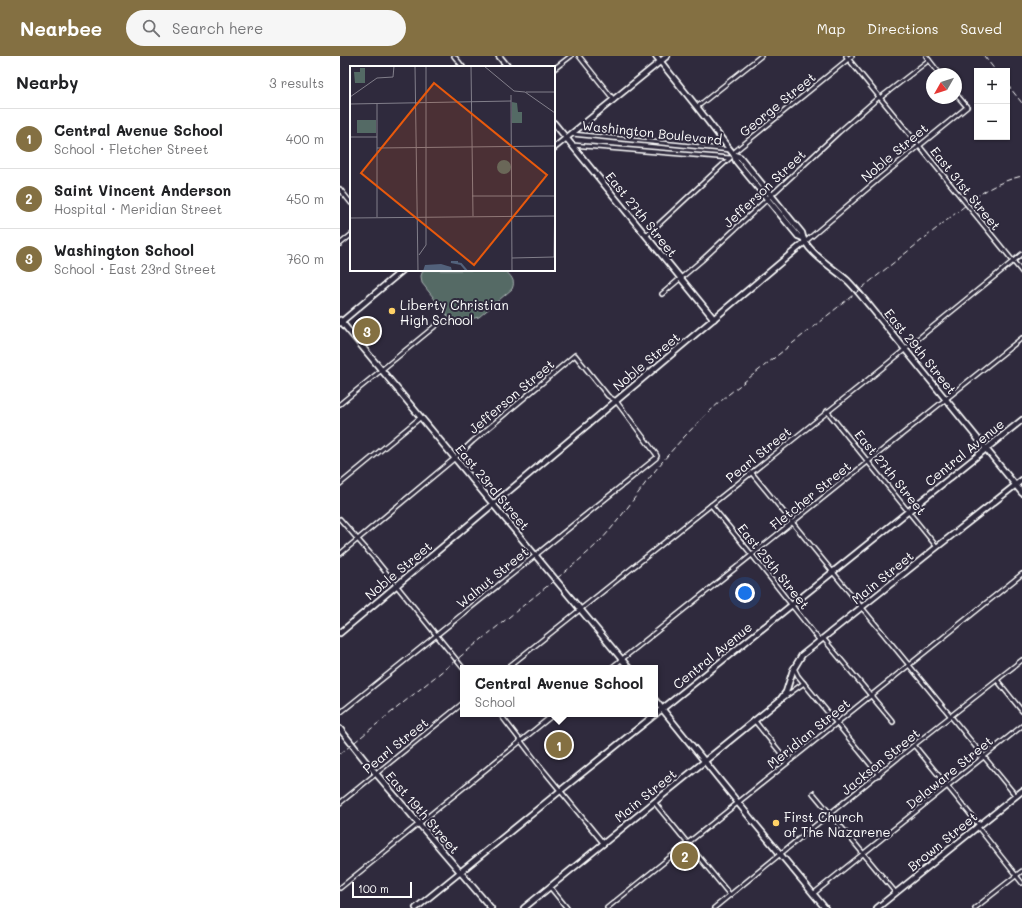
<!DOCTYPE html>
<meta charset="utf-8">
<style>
:root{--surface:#fff;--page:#f6f6f6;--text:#202124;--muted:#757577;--line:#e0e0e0;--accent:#847042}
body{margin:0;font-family:Mali,sans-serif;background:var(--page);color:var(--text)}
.controls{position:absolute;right:12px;top:12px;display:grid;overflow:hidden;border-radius:0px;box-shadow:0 1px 3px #0004}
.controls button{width:36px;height:36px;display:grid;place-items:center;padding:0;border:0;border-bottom:1px solid var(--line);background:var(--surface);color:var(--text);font:20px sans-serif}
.compass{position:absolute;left:586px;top:12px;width:36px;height:36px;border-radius:50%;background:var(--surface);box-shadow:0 1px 3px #0004;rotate:231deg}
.scale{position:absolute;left:12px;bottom:10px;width:60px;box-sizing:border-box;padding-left:4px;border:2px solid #fff;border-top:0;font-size:11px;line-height:14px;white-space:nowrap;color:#fff;-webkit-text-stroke:3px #2f2a3d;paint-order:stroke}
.you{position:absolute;left:405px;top:537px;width:14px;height:14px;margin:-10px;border:3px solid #fff;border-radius:50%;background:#1a73e8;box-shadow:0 0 0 6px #1a73e833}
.badge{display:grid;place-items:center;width:26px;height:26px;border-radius:50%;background:var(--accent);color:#fff;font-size:13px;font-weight:700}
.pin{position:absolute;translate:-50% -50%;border:2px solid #fff;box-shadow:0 1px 4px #0006}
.popup{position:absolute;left:120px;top:609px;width:198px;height:52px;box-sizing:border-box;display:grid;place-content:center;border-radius:0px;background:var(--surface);filter:drop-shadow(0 1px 3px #0005);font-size:13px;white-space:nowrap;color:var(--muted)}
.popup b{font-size:15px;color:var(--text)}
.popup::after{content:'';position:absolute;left:50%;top:100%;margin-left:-8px;border:8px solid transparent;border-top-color:var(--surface)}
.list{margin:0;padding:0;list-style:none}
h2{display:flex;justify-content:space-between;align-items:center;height:52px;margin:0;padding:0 16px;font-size:17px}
h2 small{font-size:13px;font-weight:400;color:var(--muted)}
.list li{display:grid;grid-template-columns:26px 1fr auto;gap:12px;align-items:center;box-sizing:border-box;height:60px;padding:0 16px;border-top:1px solid var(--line)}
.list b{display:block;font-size:15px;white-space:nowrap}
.list p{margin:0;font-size:13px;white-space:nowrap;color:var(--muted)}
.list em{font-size:13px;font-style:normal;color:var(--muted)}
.icon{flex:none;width:22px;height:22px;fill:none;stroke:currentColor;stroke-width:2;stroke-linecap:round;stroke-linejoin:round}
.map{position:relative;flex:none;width:682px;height:852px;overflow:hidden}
header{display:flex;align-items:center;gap:24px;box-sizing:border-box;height:56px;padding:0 20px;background:var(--accent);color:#fff}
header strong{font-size:19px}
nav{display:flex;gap:22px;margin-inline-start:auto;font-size:14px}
.search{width:280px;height:36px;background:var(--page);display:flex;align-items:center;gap:10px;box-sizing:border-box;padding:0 14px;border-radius:22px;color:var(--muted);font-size:15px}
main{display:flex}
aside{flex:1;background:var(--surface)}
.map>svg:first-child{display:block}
.garden{fill:#546a65;stroke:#aab4b2}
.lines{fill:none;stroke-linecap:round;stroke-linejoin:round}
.street-casing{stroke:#fff;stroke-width:6}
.secondary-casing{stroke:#fff;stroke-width:8}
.street{stroke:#2f2a3d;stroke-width:3}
.secondary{stroke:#2f2a3d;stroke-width:4.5}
.rail{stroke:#fff;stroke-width:1;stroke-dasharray:6 3;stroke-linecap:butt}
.poi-dot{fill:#ffd166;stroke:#2f2a3d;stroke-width:1.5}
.labels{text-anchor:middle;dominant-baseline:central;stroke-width:4;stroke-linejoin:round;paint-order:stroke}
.street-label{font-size:13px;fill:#fff;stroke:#2f2a3d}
.poi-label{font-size:13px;fill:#fff;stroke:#2f2a3d;text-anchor:start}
.inset-river{fill:none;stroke:#52617b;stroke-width:2}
.inset-road{fill:none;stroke:#827f8b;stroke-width:1}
.view{fill:#e8590c;fill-opacity:0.15;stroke:#e8590c;stroke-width:2}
.inset-edge{fill:none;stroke:#fff;stroke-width:2}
</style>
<header>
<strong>Nearbee</strong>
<div class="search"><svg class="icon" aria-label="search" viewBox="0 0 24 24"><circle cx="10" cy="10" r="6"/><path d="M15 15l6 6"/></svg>Search here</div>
<nav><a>Map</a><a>Directions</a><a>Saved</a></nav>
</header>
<main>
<aside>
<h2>Nearby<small>3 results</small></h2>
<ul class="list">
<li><span class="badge">1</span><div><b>Central Avenue School</b><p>School · Fletcher Street</p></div><em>400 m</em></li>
<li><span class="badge">2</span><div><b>Saint Vincent Anderson</b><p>Hospital · Meridian Street</p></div><em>450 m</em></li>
<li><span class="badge">3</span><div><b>Washington School</b><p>School · East 23rd Street</p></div><em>760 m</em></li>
</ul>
</aside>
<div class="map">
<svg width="682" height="852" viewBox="0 0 682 852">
<rect width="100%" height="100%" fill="#2f2a3d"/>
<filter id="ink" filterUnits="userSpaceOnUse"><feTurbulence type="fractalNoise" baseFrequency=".025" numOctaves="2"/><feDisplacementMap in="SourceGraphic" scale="8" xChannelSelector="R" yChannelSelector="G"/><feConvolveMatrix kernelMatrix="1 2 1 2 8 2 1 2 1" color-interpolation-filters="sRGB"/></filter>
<g filter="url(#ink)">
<path class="garden" d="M83,214H165C171,221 176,224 172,233L139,261L117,266L111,264L82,227L81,220Z"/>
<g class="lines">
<defs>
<g id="street">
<path d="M114,0L123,11"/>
<path d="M239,0L274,44"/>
<path d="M506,0L682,216"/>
<path d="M586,0L600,18"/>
<path d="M214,13L231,0"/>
<path d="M540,42L589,4"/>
<path d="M357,51L421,0"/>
<path d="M232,78L391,94"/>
<path d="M232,89L390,102"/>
<path d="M393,97L512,0"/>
<path d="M0,133L11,147"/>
<path d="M306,180L390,102"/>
<path d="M465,186L541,121L627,51L616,38"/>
<path d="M0,188L11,179"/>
<path d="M322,238L362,204L499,76L539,41"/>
<path d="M0,348L100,266"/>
<path d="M487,355L597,491"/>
<path d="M411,416L676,740"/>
<path d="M0,428L81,361"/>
<path d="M371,449L412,499L480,585"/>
<path d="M0,463L35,503L123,612"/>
<path d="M0,498L115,402L133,385L235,299L268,340L276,345L316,398L317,400L316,402L0,657"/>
<path d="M483,582L553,666"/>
<path d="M167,612L530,322L682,198"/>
<path d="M271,612L682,282"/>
<path d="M454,612L458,620L539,719"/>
<path d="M657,624L682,655"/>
<path d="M443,642L464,627"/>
<path d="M160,658L200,710L264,788"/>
<path d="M414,664L448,706"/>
<path d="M574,689L639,769"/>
<path d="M473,737L556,837"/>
<path d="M314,746L390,839"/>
<path d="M0,747L123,647"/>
<path d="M637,770L682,827"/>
<path d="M210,831L227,852"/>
<path d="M0,832L214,658"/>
<path d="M473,838L682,670"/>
<path d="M267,852L682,518"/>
<path d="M374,852L574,689L682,604"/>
<path d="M635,852L682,815"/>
</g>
<g id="secondary">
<path d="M159,0L168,11"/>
<path d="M316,0L357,51L394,99L396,105L458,180L463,182"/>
<path d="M214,67L374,263"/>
<path d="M214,92L327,0"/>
<path d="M394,99L400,101L462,177C464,195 495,213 508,225C516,233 522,241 529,249L682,437"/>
<path d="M0,264L289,612"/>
<path d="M0,267L63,214"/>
<path d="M0,577L465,186"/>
<path d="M315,644L412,764L485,852"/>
<path d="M0,673L27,707L151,852"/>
<path d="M76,852L220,735L682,364"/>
<path d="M184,852L440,644L446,636L453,614L462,599L597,491L682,424"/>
<path d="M537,852L682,735"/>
</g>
</defs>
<use href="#street" class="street-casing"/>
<use href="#secondary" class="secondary-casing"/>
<use href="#street" class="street"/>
<use href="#secondary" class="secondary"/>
<g class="rail">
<path d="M644,0L656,15"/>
<path d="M667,28L682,47"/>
<path d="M0,698L216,523C231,511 246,499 260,485C279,465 294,442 311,420C334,390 360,363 389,338L636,141C650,131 665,124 682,120"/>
</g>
</g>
</g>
<g class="poi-dot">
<circle cx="52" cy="255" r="4"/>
<circle cx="436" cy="767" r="4"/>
</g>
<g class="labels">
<g class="street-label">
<text transform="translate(437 48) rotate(-39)">George Street</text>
<text transform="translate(312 76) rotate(6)">Washington Boulevard</text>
<text transform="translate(554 96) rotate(-40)">Noble Street</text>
<text transform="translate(424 132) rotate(-43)">Jefferson Street</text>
<text transform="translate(626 132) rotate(51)">East 31st Street</text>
<text transform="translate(302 158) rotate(51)">East 27th Street</text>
<text transform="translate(581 295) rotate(51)">East 29th Street</text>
<text transform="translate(306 305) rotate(-40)">Noble Street</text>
<text transform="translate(171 340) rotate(-40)">Jefferson Street</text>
<text transform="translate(624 396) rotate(-39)">Central Avenue</text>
<text transform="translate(418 398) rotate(-39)">Pearl Street</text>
<text transform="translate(551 416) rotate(51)">East 27th Street</text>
<text transform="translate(153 431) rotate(50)">East 23rd Street</text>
<text transform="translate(470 439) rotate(-39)">Fletcher Street</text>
<text transform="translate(434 510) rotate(51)">East 25th Street</text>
<text transform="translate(58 514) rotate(-40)">Noble Street</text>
<text transform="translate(152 521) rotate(-39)">Walnut Street</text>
<text transform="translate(542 521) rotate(-39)">Main Street</text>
<text transform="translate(372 599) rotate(-39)">Central Avenue</text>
<text transform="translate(468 677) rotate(-39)">Meridian Street</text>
<text transform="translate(55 689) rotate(-39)">Pearl Street</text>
<text transform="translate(540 705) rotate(-39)">Jackson Street</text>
<text transform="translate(609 716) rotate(-39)">Delaware Street</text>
<text transform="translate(305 739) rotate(-39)">Main Street</text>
<text transform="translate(83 756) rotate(49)">East 19th Street</text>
<text transform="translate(602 785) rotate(-39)">Brown Street</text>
</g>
<g class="poi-label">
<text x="60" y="248">Liberty Christian<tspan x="60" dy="15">High School</tspan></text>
<text x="444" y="760">First Church<tspan x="444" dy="15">of The Nazarene</tspan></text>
</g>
</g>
<g transform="translate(10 10)">
<rect width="205" height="205" fill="#2f2a3d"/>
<path d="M10,2H15V17H5L4,6H10ZM162,36L167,37L168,46H172V57H162Z" fill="#546a65"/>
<path d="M7,54H26V67H7Z" fill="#546a65"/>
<path d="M147 101a7 7 0 1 1 14 0a7 7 0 1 1-14 0Z" fill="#546a65"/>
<path d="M91,198L101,201L102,205H73L75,199Z" fill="#52617b"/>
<path class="inset-river" d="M108,196H101L111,198L117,205"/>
<path class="inset-road" d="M65,0L68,205M121,0L123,150M134,0L164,25L175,26L205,47M27,12L43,11L44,0M176,26H205M161,29L162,205M0,31L27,12M0,38L161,35M205,70V108M0,71H27M27,82L204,80M122,130H205M27,151V37M0,152L205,150M69,189L76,179V0M204,191L205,123M162,192L204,191"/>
<path class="view" d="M84,17L197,109L124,199L11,107Z"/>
<rect width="205" height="205" class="inset-edge"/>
</g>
</svg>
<div class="controls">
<button>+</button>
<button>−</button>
</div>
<svg class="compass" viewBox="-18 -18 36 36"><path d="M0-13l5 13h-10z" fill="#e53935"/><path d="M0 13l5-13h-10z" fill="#757577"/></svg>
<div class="scale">100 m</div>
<div class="you"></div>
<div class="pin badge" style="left:219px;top:689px">1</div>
<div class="popup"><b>Central Avenue School</b>School</div>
<div class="pin badge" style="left:345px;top:800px">2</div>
<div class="pin badge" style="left:27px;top:275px">3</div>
</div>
</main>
